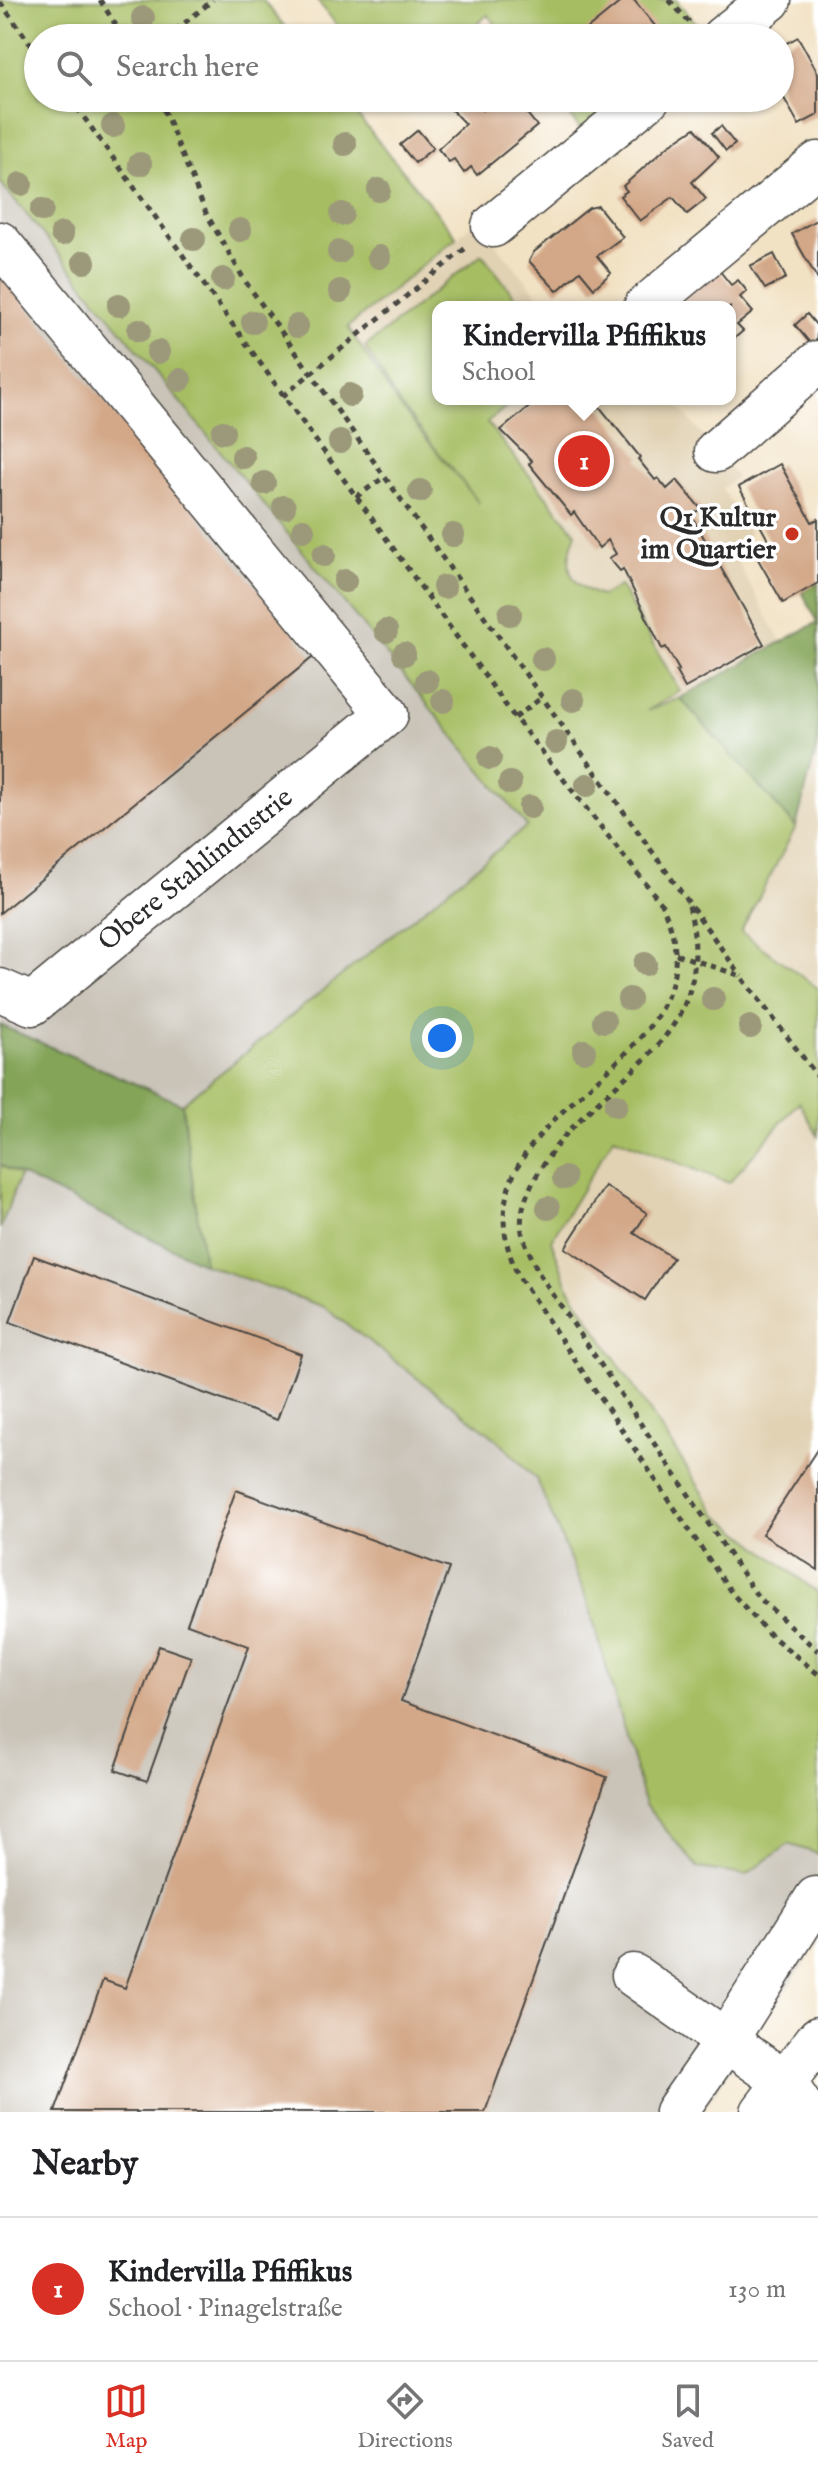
<!DOCTYPE html>
<meta charset="utf-8">
<style>
:root{--surface:#fff;--page:#f6f6f6;--text:#202124;--muted:#757577;--line:#e0e0e0;--accent:#d93025}
body{margin:0;font-family:"IM FELL English",serif;background:var(--page);color:var(--text)}
.you{position:absolute;left:442px;top:1038px;width:28px;height:28px;margin:-20px;border:6px solid #fff;border-radius:50%;background:#1a73e8;box-shadow:0 0 0 12px #1a73e833}
.badge{display:grid;place-items:center;width:52px;height:52px;border-radius:50%;background:var(--accent);color:#fff;font-size:26px;font-weight:700}
.pin{position:absolute;translate:-50% -50%;border:4px solid #fff;box-shadow:0 2px 8px #0006}
.popup{position:absolute;left:432px;top:301px;width:304px;height:104px;box-sizing:border-box;display:grid;place-content:center;border-radius:16px;background:var(--surface);filter:drop-shadow(0 2px 6px #0005);font-size:26px;white-space:nowrap;color:var(--muted)}
.popup b{font-size:30px;color:var(--text)}
.popup::after{content:'';position:absolute;left:50%;top:100%;margin-left:-16px;border:16px solid transparent;border-top-color:var(--surface)}
.list{margin:0;padding:0;list-style:none}
h2{display:flex;justify-content:space-between;align-items:center;height:104px;margin:0;padding:0 32px;font-size:34px}
h2 small{font-size:26px;font-weight:400;color:var(--muted)}
.list li{display:grid;grid-template-columns:52px 1fr auto;gap:24px;align-items:center;box-sizing:border-box;height:144px;padding:0 32px;border-top:2px solid var(--line)}
.list b{display:block;font-size:30px;white-space:nowrap}
.list p{margin:0;font-size:26px;white-space:nowrap;color:var(--muted)}
.list em{font-size:26px;font-style:normal;color:var(--muted)}
.icon{flex:none;width:44px;height:44px;fill:none;stroke:currentColor;stroke-width:2;stroke-linecap:round;stroke-linejoin:round}
.map{position:relative;flex:none;width:818px;height:2112px;overflow:hidden}
.search{position:absolute;background:var(--surface);box-shadow:0 2px 6px #0004;left:24px;right:24px;top:24px;height:88px;display:flex;align-items:center;gap:20px;box-sizing:border-box;padding:0 28px;border-radius:44px;color:var(--muted);font-size:30px}
.sheet{height:248px;background:var(--surface)}
nav{display:flex;justify-content:space-around;align-items:center;box-sizing:border-box;height:112px;border-top:2px solid var(--line);background:var(--surface);font-size:22px;color:var(--muted)}
nav a{display:grid;justify-items:center;gap:4px}
nav .on{color:var(--accent)}
.map>svg:first-child{display:block}
.built{fill:#e1d2b4}
.industrial{fill:#c9c3b8}
.green{fill:#a6bd62;stroke:#687446;stroke-width:2}
.forest{fill:#84a458;stroke:#586842;stroke-width:2}
.building{fill:#d3a888}
.lines{fill:none;stroke-linecap:round;stroke-linejoin:round}
.minor-casing{stroke:#494642;stroke-width:45}
.path{stroke:#494642;stroke-width:5;stroke-dasharray:6 6;stroke-linecap:butt}
.minor{stroke:#fff;stroke-width:42}
.tree{fill:#9c997a}
.poi-dot{fill:#c8321e;stroke:#fff;stroke-width:3}
.labels{text-anchor:middle;dominant-baseline:central;stroke-width:7;stroke-linejoin:round;paint-order:stroke}
.poi-label{font-size:28px;font-weight:bold;fill:#2b2b2b;stroke:#fff;text-anchor:end}
.street-label{font-size:28px;fill:#2b2b2b;stroke:#fff}
</style>
<div class="map">
<svg width="818" height="2112" viewBox="0 0 818 2112">
<rect width="100%" height="100%" fill="#fff"/>
<filter id="ink" filterUnits="userSpaceOnUse"><feTurbulence type="fractalNoise" baseFrequency=".0125" numOctaves="2"/><feDisplacementMap in="SourceGraphic" scale="16" xChannelSelector="R" yChannelSelector="G"/><feConvolveMatrix kernelMatrix="1 2 1 2 8 2 1 2 1" color-interpolation-filters="sRGB"/></filter>
<filter id="wash" filterUnits="userSpaceOnUse"><feTurbulence type="fractalNoise" baseFrequency=".006" numOctaves="4" result="noise"/><feDisplacementMap in="SourceGraphic" scale="32" xChannelSelector="R" yChannelSelector="G"/><feGaussianBlur stdDeviation="1.8" result="paint"/><feColorMatrix in="noise" values="0 0 0 0 0 0 0 0 0 0 0 0 0 0 0 0 0 1.4 0 .05"/><feComposite in="paint" operator="in"/></filter>
<g filter="url(#wash)">
<rect width="100%" height="100%" fill="#f2e2c4"/>
<g class="built">
<path d="M477,221L548,307H438V399H673L737,477L722,488L750,534L729,546L781,642L648,712L397,403L347,326Z"/>
<path d="M818,743V985L744,933L796,827Z"/>
<path d="M799,1102L818,1137V1593L717,1514L569,1288L551,1240L613,1137L729,1184Z"/>
</g>
<g class="industrial">
<path d="M0,182L527,826L182,1104L0,1025Z"/>
<path d="M20,1175L204,1264L324,1307L498,1440L537,1481L588,1602L645,1805L746,1875L789,1844L818,1854V1944L701,2112H0V1229Z"/>
</g>
<g class="green">
<path d="M0,0H263L294,38H38V98H343L457,237L348,327L397,403L479,503L398,402L365,347L482,254L523,307H438V399H515L487,423L576,533C564,564 565,584 601,596L620,586L680,691L647,711L680,698L796,827L741,932L818,988V1136L799,1102L729,1183L614,1137L551,1240L569,1288L717,1514L818,1593V1854L789,1844L746,1875L698,1868L645,1805L588,1602L537,1480L498,1440L324,1307L204,1264L182,1104L527,826L0,182Z"/>
<path d="M317,0H676L707,35L703,38H507L488,15L459,38H347Z"/>
<path d="M555,98H630L585,135Z"/>
<path d="M0,1165L20,1175L0,1229Z"/>
</g>
<g class="forest">
<path d="M818,583V743L796,827L680,698L818,622L802,592Z"/>
<path d="M0,1025L182,1104L204,1264L0,1165Z"/>
</g>
<g id="blocks">
<g class="building">
<path d="M623,0H634L656,27L643,38H576Z"/>
<path d="M798,37L818,73V115L799,125L780,91V47Z"/>
<path d="M449,98H475L482,110L495,98H536L522,107L537,126L477,175L471,167L464,173L454,159L449,162L438,149L465,124L444,102Z"/>
<path d="M721,126L735,144L726,151L712,133Z"/>
<path d="M695,128L719,157L692,182L706,199L687,214L673,197L640,221L620,196L627,191L623,186L668,146Z"/>
<path d="M418,130L433,148L415,163L400,145Z"/>
<path d="M598,206L623,237L597,256L611,273L594,288L580,271L557,291L529,261L534,252L589,208Z"/>
<path d="M818,219V280L792,234Z"/>
<path d="M774,254L786,278L765,289L750,266Z"/>
<path d="M719,270L731,285L738,280L747,291L740,297L753,312L737,325L743,331L730,342V307H674Z"/>
<path d="M0,274L313,657L0,913Z"/>
<path d="M807,314L818,327L815,349L795,325Z"/>
<path d="M539,399H588L596,409L599,406L640,457L638,459L655,480L658,478L667,489L677,480L701,509L691,515L764,644L685,688L676,672L679,670L666,647L662,649L623,569L620,571L609,558L616,554L608,540L599,548L574,512L571,515L529,464L532,461L501,430Z"/>
<path d="M780,464L812,522L818,519V583L783,603L755,554L771,545L739,487Z"/>
<path d="M605,1186L647,1213L634,1233L673,1258L645,1300L565,1248Z"/>
<path d="M34,1256L301,1354L277,1420L10,1322Z"/>
<path d="M818,1448V1570L762,1534Z"/>
<path d="M236,1490L449,1568L401,1701L607,1777L485,2112H55L103,1980L125,1988L249,1646L187,1624Z"/>
<path d="M159,1646L191,1657L147,1781L115,1770Z"/>
</g>
</g>
</g>
<g filter="url(#ink)">
<use href="#blocks" fill-opacity="0" stroke="#494642" stroke-width="2"/>
<g class="lines">
<defs>
<g id="minor">
<path d="M722,38L770,0"/>
<path d="M493,226L649,98"/>
<path d="M0,243L387,714L32,1004L0,990"/>
<path d="M645,307L818,163"/>
<path d="M716,451L818,362"/>
<path d="M633,1975L785,2082L805,2112"/>
<path d="M676,2112L727,2039L816,1898"/>
<path d="M762,2112L818,2038"/>
</g>
</defs>
<use href="#minor" class="minor-casing"/>
<g class="path">
<path d="M100,0L124,38"/>
<path d="M669,0L690,23"/>
<path d="M0,2L38,54"/>
<path d="M166,38L213,0"/>
<path d="M70,98L515,718L661,903C744,1071 434,1101 519,1277L731,1592L768,1633L818,1674"/>
<path d="M159,98L206,213L245,281L741,976"/>
<path d="M78,110L93,98"/>
<path d="M283,396L467,247"/>
<path d="M356,497L383,478"/>
<path d="M515,718L541,698"/>
<path d="M689,906C724,1051 596,1070 537,1175C527,1192 519,1211 522,1232C525,1245 533,1259 538,1272L758,1597L818,1651"/>
<path d="M676,954L741,976L818,1077"/>
</g>
<use href="#minor" class="minor"/>
</g>
<g class="tree">
<circle cx="143" cy="18" r="12"/>
<circle cx="113" cy="126" r="12"/>
<circle cx="345" cy="144" r="12"/>
<circle cx="140" cy="164" r="12"/>
<circle cx="21" cy="184" r="12"/>
<circle cx="379" cy="190" r="12"/>
<circle cx="42" cy="210" r="12"/>
<circle cx="342" cy="214" r="12"/>
<circle cx="240" cy="230" r="12"/>
<circle cx="62" cy="234" r="12"/>
<circle cx="194" cy="239" r="12"/>
<circle cx="339" cy="252" r="12"/>
<circle cx="379" cy="257" r="12"/>
<circle cx="84" cy="262" r="12"/>
<circle cx="223" cy="279" r="12"/>
<circle cx="340" cy="291" r="12"/>
<circle cx="119" cy="305" r="12"/>
<circle cx="253" cy="322" r="12"/>
<circle cx="297" cy="326" r="12"/>
<circle cx="139" cy="330" r="12"/>
<circle cx="158" cy="352" r="12"/>
<circle cx="180" cy="380" r="12"/>
<circle cx="350" cy="395" r="12"/>
<circle cx="223" cy="432" r="12"/>
<circle cx="340" cy="442" r="12"/>
<circle cx="243" cy="457" r="12"/>
<circle cx="264" cy="483" r="12"/>
<circle cx="420" cy="491" r="12"/>
<circle cx="284" cy="507" r="12"/>
<circle cx="303" cy="530" r="12"/>
<circle cx="453" cy="535" r="12"/>
<circle cx="324" cy="555" r="12"/>
<circle cx="345" cy="581" r="12"/>
<circle cx="444" cy="587" r="12"/>
<circle cx="510" cy="614" r="12"/>
<circle cx="386" cy="631" r="12"/>
<circle cx="404" cy="654" r="12"/>
<circle cx="543" cy="659" r="12"/>
<circle cx="427" cy="681" r="12"/>
<circle cx="573" cy="700" r="12"/>
<circle cx="443" cy="701" r="12"/>
<circle cx="556" cy="742" r="12"/>
<circle cx="490" cy="758" r="12"/>
<circle cx="510" cy="783" r="12"/>
<circle cx="587" cy="785" r="12"/>
<circle cx="530" cy="807" r="12"/>
<circle cx="645" cy="964" r="12"/>
<circle cx="629" cy="999" r="12"/>
<circle cx="713" cy="999" r="12"/>
<circle cx="604" cy="1021" r="12"/>
<circle cx="750" cy="1027" r="12"/>
<circle cx="584" cy="1051" r="12"/>
<circle cx="616" cy="1105" r="12"/>
<circle cx="564" cy="1178" r="12"/>
<circle cx="548" cy="1208" r="12"/>
</g>
</g>
<circle class="poi-dot" cx="792" cy="534" r="8"/>
<g class="labels">
<g class="poi-label">
<text x="776" y="518">Q1 Kultur<tspan x="776" dy="32">im Quartier</tspan></text>
</g>
<g class="street-label">
<text transform="translate(196 870) rotate(-39)">Obere Stahlindustrie</text>
</g>
</g>
</svg>
<div class="you"></div>
<div class="pin badge" style="left:584px;top:461px">1</div>
<div class="popup"><b>Kindervilla Pfiffikus</b>School</div>
<div class="search"><svg class="icon" aria-label="search" viewBox="0 0 24 24"><circle cx="10" cy="10" r="6"/><path d="M15 15l6 6"/></svg>Search here</div>
</div>
<section class="sheet">
<h2>Nearby<small></small></h2>
<ul class="list">
<li><span class="badge">1</span><div><b>Kindervilla Pfiffikus</b><p>School · Pinagelstraße</p></div><em>130 m</em></li>
</ul>
</section>
<nav>
<a class="on"><svg class="icon" aria-label="map" viewBox="0 0 24 24"><path d="M3 6l6-2 6 2 6-2v14l-6 2-6-2-6 2zM9 4v14M15 6v14"/></svg>Map</a>
<a><svg class="icon" aria-label="directions" viewBox="0 0 24 24"><path d="M12 3l9 9-9 9-9-9zM9 14v-3h6M13 9l2 2-2 2"/></svg>Directions</a>
<a><svg class="icon" aria-label="saved" viewBox="0 0 24 24"><path d="M7 4h10v16l-5-4-5 4z"/></svg>Saved</a>
</nav>
